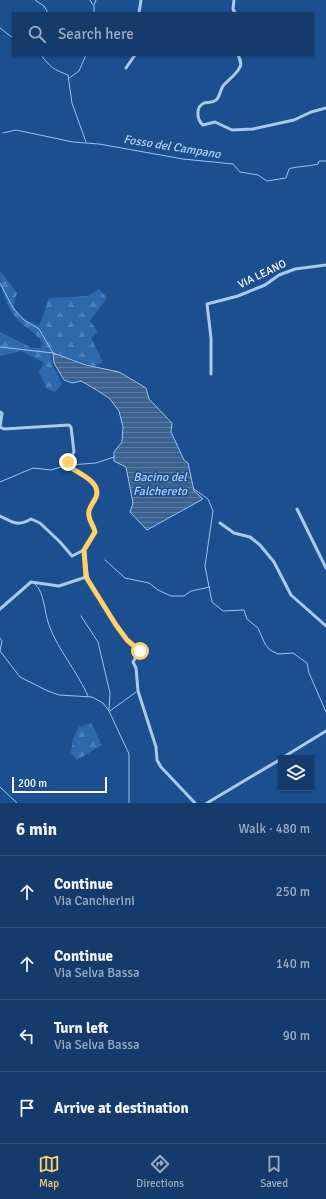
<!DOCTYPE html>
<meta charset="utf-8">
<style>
:root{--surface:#143b6b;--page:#214673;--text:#f1f3f6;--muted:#9dadc1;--line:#33557e;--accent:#ffd166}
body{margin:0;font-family:Signika,sans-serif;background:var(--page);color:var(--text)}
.controls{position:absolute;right:12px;bottom:12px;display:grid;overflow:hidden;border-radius:0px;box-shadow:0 1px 3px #0004}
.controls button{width:36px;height:36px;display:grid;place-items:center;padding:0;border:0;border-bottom:1px solid var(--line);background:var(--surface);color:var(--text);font:20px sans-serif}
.scale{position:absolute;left:12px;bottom:10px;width:95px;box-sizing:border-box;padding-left:4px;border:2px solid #fff;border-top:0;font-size:11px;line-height:14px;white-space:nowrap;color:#fff;-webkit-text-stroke:3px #1b4f8f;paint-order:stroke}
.stop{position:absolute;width:12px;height:12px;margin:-9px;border:3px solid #ffd166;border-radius:50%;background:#fff}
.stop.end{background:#ffd166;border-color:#fff;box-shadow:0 1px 4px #0008}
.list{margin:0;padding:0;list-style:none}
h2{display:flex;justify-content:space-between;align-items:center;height:52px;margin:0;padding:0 16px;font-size:17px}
h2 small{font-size:13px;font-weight:400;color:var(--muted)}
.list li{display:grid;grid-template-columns:26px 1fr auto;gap:12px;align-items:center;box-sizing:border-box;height:72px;padding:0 16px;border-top:1px solid var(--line)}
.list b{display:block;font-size:15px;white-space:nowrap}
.list p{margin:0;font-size:13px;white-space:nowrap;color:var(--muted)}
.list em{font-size:13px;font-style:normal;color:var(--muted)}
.icon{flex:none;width:22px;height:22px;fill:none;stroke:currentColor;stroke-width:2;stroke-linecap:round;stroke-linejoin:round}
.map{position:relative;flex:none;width:326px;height:803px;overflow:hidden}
.search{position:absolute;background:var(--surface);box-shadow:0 1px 3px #0004;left:12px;right:12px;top:12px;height:44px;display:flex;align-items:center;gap:10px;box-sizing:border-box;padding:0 14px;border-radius:0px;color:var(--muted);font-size:15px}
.sheet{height:340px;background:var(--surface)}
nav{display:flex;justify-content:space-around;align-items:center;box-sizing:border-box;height:56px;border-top:1px solid var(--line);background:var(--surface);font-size:11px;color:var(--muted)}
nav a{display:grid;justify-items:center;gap:2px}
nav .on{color:var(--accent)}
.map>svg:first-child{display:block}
.forest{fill:url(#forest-firs)}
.water{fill:url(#water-rules);stroke:#9cc4f0}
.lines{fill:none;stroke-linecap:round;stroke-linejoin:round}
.stream{stroke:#9cc4f0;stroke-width:1}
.street{stroke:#a9c9ee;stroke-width:3}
.route{stroke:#ffd166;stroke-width:5}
.labels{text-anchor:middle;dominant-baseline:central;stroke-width:3.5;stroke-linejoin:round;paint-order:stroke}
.street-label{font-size:11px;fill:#fff;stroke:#1b4f8f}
.water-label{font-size:12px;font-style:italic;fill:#b5d3f5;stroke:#1b4f8f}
</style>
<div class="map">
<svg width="326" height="803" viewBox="0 0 326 803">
<defs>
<pattern id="forest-firs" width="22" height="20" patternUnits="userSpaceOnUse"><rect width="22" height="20" fill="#2e69ad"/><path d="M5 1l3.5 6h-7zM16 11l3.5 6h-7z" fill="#4d80b9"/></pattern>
<pattern id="water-rules" width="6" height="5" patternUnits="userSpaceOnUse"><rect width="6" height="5" fill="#3c6290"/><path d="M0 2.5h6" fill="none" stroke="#597aa1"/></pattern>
</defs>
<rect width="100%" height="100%" fill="#1b4f8f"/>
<g class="forest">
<path d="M0,271L17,293C9,313 20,318 38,325L40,324L49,298L88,296L99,289L107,298L90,321L98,332L91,338L103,362L94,366L51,352L52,364L62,384L55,392L47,389L39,372L44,363L22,351L0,356V332L32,348H40L43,344C35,331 27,330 18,320C6,308 0,287 0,271Z"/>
<path d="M91,723L102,745L77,760L71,753L73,739L79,727Z"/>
</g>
<path class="water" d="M53,353L86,365L119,372L146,388L149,399L172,423L171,432L184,460L188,463L194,491L203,499L147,530L130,512L133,503L126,467L114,461V452L122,442L123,427L119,411L109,398L95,389L81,381L72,383L64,380L54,363Z"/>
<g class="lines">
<g class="stream">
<path d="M35,0L44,6L48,13"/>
<path d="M90,0L93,5"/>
<path d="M94,13V5L96,0"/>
<path d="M0,28L13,38"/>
<path d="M41,55C51,68 53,69 68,75L72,103L86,142"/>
<path d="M68,79L79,71L86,55"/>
<path d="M3,133L16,130L73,142L99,144L183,159L233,164L240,172L258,175L267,181L286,178L289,169C292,167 311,166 318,164L319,161H326"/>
<path d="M0,283L13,308L24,320L39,329L53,353L56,355"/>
<path d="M0,347L53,353"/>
<path d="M70,465L96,463L114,457"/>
<path d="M0,482L33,468L51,470L67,465"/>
<path d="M194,489L208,499L213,511L205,566L212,602L223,611L244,610L247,619L258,628L265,644L270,650L278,654L293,653L307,663L309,673L326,712"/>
<path d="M105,560L125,578L149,583L158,590L171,596H184L191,591L210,587"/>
<path d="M35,584C45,593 44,612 49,625C58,650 77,671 88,696"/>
<path d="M81,616L98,642L110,693L109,710"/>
<path d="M0,638L2,641L0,651"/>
<path d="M0,651L20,677L48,691L59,695L92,697L103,703L109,711L129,754V803"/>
<path d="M110,711L136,692"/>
<path d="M0,787L17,803"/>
</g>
<g class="street">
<path d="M234,0L233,9L235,13"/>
<path d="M139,13L141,0"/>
<path d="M238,55C240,59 242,63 240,67C237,74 228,80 223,86C220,90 220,97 216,100C213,103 207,102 204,103C195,107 197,120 203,125L215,122L232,130L253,129L294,120L311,112L326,108"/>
<path d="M126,68L135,55"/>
<path d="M211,374V338L207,304L238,296L265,285L279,275L295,269L326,265"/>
<path d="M0,412L2,413L0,427L4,429L69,425L71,427L74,452L68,462L69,466C78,473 102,482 96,497C94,502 90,506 89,511C87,519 94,525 95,532L84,550"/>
<path d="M297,509L326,568"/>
<path d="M0,516C13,522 17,527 31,519L40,523L60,542L72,556L84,550L88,580L116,625L127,639L140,651L133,662L136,668L138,691L156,747L157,760L161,767L195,803"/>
<path d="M220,523L234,533L250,537L260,545L274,562L291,595L326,626"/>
<path d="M0,609L31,582L59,586L86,577"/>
<path d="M282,758L326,731"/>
<path d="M207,803L281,759"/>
</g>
</g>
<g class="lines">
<path class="route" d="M68,462V466C78,473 102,482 96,497C94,502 90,506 89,511C87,519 94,525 95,532L84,550L86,577L116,625L127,640L140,651"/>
</g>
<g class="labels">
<g class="street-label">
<text transform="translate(262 274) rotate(-26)">VIA LEANO</text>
</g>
<g class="water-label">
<text transform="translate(172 147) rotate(9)">Fosso del Campano</text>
<text x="160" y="477">Bacino del<tspan x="160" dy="14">Falchereto</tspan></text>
</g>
</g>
</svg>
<div class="controls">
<button><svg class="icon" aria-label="layers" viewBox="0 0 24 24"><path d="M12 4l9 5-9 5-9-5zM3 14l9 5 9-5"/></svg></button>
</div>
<div class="scale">200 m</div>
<div class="stop" style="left:140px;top:651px"></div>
<div class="stop end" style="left:68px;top:462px"></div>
<div class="search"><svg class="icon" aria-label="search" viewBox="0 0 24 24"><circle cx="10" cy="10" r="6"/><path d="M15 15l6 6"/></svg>Search here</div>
</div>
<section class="sheet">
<h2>6 min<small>Walk · 480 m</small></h2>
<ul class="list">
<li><svg class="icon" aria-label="ahead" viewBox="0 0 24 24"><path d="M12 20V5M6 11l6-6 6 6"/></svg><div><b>Continue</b><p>Via Cancherini</p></div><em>250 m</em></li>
<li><svg class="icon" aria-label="ahead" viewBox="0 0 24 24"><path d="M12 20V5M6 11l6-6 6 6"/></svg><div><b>Continue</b><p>Via Selva Bassa</p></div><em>140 m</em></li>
<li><svg class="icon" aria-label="left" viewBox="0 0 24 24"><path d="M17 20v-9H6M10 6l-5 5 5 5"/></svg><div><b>Turn left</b><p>Via Selva Bassa</p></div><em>90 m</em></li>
<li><svg class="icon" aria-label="arrive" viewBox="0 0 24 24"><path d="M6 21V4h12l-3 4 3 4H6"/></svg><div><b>Arrive at destination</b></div></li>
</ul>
</section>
<nav>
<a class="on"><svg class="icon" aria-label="map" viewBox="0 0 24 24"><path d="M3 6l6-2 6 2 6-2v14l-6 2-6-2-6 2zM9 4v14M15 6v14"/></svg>Map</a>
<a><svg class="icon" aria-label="directions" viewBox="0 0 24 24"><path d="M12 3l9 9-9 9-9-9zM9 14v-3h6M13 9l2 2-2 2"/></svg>Directions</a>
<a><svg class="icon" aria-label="saved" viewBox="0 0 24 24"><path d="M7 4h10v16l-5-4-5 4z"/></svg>Saved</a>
</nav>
